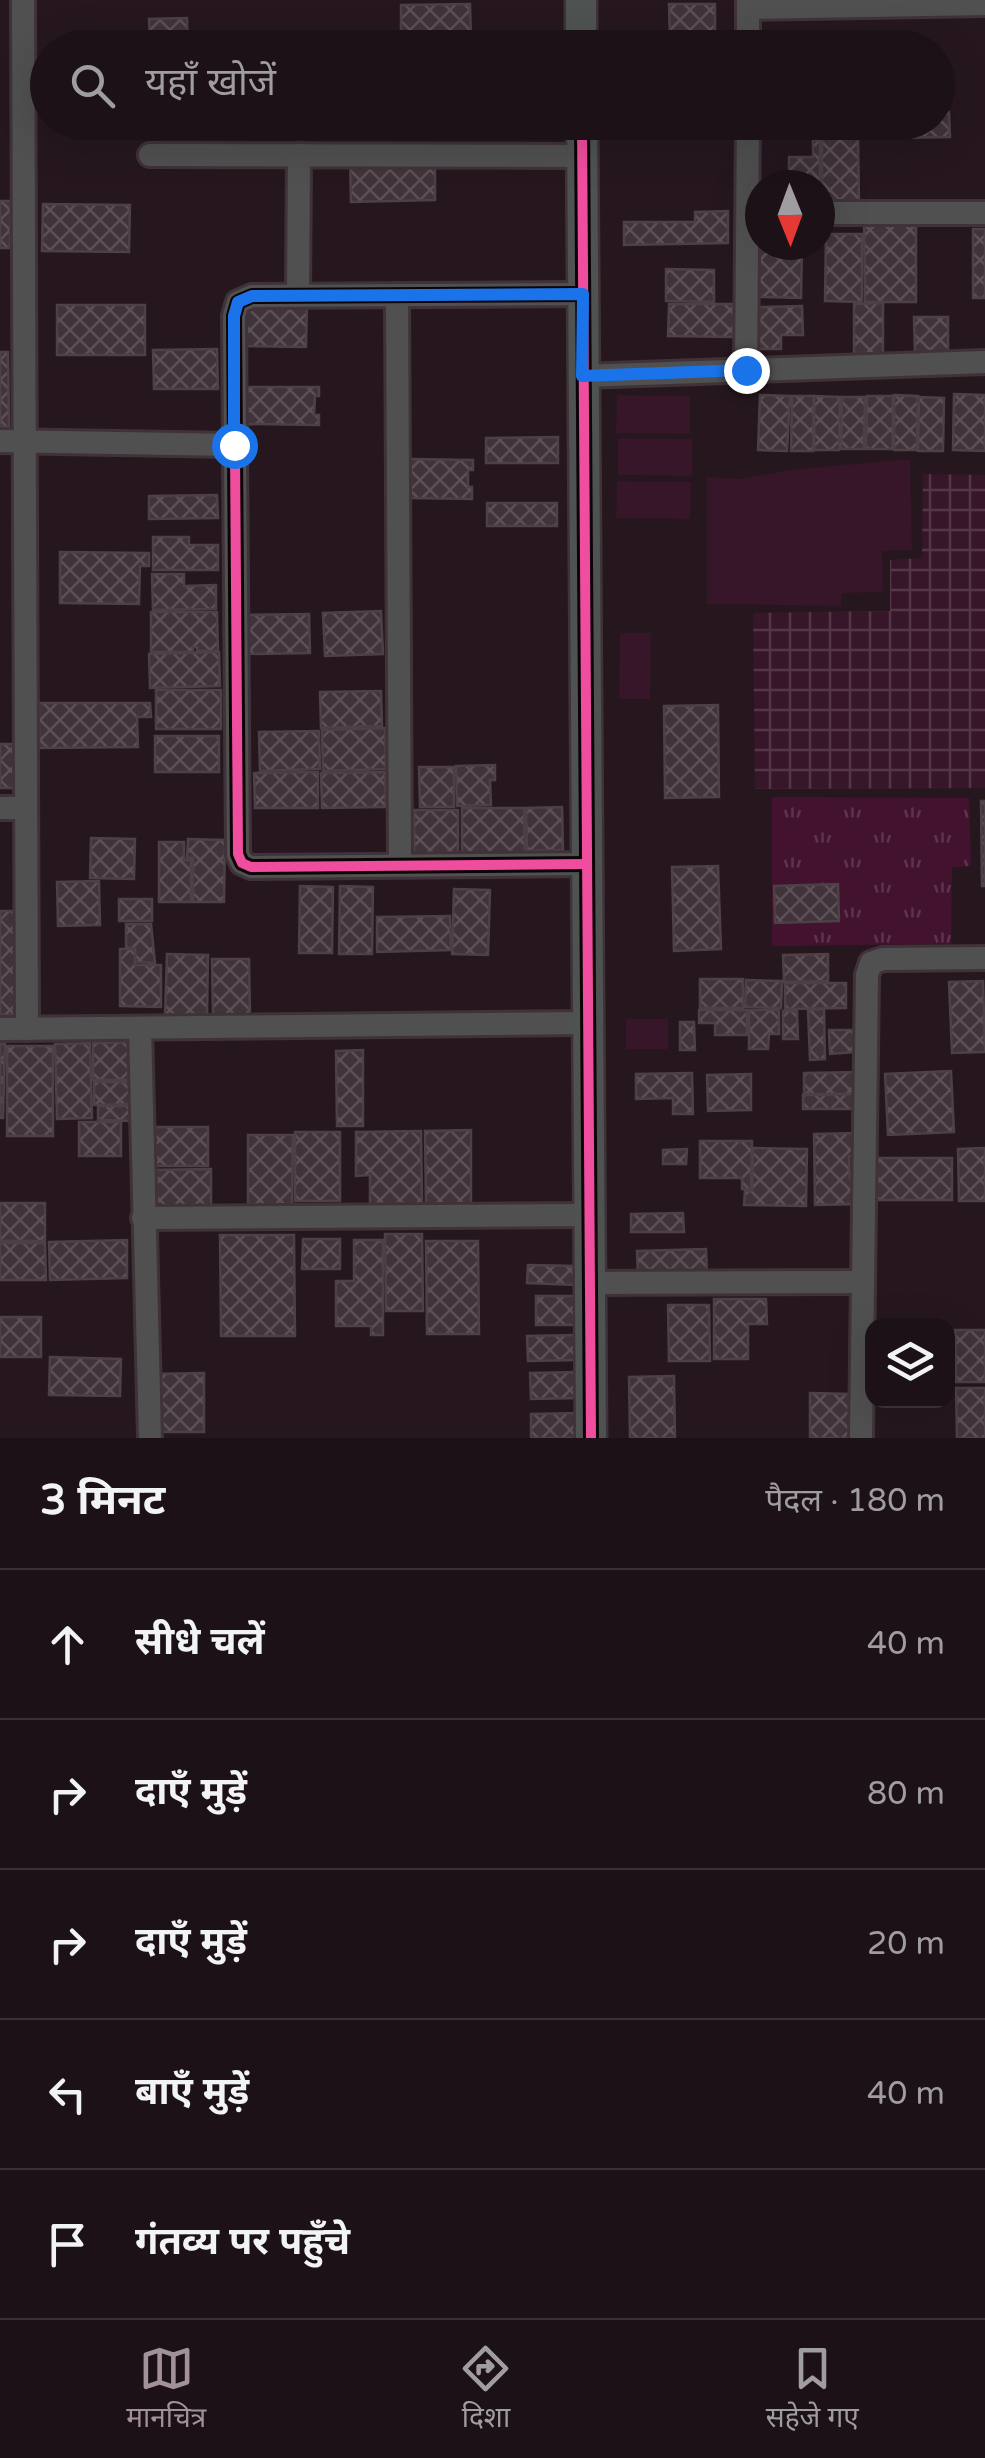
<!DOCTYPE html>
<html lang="hi">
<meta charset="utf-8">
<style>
:root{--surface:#1c1117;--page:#291f24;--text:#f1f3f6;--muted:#a09da1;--line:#3a3136;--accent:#a39199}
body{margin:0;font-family:"Varela Round","Noto Sans Devanagari",sans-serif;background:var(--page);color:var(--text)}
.controls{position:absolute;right:30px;bottom:30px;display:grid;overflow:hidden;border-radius:20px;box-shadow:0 10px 40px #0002}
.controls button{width:90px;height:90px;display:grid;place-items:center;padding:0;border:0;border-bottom:2px solid var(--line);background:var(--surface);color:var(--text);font:50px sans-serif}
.compass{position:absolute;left:745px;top:170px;width:90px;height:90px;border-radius:50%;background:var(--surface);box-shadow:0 10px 40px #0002;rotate:179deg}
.stop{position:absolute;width:30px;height:30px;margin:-22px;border:8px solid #1a73e8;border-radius:50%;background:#fff}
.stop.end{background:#1a73e8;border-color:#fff;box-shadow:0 2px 10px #0008}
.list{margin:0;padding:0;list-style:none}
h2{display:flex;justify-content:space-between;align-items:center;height:130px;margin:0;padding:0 40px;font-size:42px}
h2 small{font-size:32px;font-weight:400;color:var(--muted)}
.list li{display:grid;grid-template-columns:65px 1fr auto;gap:30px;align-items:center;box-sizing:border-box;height:150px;padding:0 40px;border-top:2px solid var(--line)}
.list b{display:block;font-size:38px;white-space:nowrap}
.list em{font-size:32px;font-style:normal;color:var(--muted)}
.icon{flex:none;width:55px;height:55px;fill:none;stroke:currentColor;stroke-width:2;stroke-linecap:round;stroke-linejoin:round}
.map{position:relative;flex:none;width:985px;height:1438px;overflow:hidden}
.search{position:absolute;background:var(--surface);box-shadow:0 10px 40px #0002;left:30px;right:30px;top:30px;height:110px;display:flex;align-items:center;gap:25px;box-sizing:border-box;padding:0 35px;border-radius:55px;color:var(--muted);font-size:38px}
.sheet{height:880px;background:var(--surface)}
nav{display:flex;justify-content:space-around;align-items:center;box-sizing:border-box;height:140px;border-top:2px solid var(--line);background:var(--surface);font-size:28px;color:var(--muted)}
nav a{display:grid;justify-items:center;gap:5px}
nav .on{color:var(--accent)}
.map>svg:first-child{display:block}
.built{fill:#361628}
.industrial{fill:url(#industrial-grid)}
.park{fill:url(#park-tufts)}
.building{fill:url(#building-cross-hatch);stroke:#4d4047;stroke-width:2.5}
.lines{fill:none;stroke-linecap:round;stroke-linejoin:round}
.street-casing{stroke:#3f3339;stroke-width:28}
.secondary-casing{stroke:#3f3339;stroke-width:35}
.street{stroke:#515051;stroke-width:22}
.secondary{stroke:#4e5251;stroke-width:30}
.cycleway-casing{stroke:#0d0408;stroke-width:16}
.cycleway{stroke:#ef4d9e;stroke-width:10}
.route{stroke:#1a73e8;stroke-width:12}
</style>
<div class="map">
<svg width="985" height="1438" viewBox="0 0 985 1438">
<defs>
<pattern id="industrial-grid" width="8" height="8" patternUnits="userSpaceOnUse" patternTransform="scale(2.5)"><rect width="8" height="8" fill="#361628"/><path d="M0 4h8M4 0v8" fill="none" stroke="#533747"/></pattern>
<pattern id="park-tufts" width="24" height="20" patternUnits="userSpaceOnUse" patternTransform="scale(2.5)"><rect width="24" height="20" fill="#42122e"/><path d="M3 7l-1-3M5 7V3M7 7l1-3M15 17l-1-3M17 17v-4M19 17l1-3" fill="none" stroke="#5d344c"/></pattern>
<pattern id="building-cross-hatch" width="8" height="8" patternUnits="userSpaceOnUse" patternTransform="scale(2.5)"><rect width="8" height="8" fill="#40333a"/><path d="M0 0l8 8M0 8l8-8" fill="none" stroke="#5c5056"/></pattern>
</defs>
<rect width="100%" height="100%" fill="#26171f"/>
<g class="built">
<path d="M617,395L690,396V434L616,433Z"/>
<path d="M618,438L692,439V476L618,475Z"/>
<path d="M910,459L912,550L882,551L883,592L842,593L841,606L707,604V477L741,479L791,470Z"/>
<path d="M617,481L691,482L690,519L616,518Z"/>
<path d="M620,633H651L650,699H619Z"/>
<rect x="626" y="1019" width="42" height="30"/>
</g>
<path class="industrial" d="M923,474L985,475V788L755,789L753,613L890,611V560L922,558Z"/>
<path class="park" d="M772,797L969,798L971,866L952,867L951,944L772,946Z"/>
<g class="building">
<path d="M470,4L471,38L401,39V5Z"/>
<path d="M669,4H715V42L670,43Z"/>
<path d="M187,18L188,48H150L149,19Z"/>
<path d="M938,112H949L950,137L893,138L892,122H938Z"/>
<path d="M344,122H385V131L345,132Z"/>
<rect x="786" y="122" width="72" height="11"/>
<path d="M858,138L859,204H822V139Z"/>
<path d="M813,140H820V185H789V157H813Z"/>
<path d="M435,157V200L351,202L350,158Z"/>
<path d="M0,201H11L10,248H0Z"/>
<path d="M43,204L130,205L129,252L42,251Z"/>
<path d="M728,211V243L624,245V222H695V212Z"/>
<path d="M864,218H916V302H865Z"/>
<rect x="973" y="229" width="12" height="69"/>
<path d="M826,234H862V302L825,301Z"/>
<path d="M760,239V245H802L801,298L759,297Z"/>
<path d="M666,269L714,270V302L666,301Z"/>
<path d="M243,300L307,301L306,347L243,346Z"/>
<path d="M883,303V362H854V304Z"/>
<path d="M669,304H734V337L668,336Z"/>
<rect x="57" y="305" width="88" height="50"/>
<path d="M802,306L803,335H781V349H759V307Z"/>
<path d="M914,317H948V356H915Z"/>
<path d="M217,349L218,389H154L153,350Z"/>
<path d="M0,352H8L9,427H0Z"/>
<path d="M247,387H319V396H315L314,415H319V425L246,424Z"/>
<path d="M954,394L985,395V451L953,450Z"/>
<path d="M760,395L790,396L787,451L758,450Z"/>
<path d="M894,395L918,396L917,450H894Z"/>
<path d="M792,396H814L813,451H791Z"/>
<path d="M814,396L840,397L839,450H814Z"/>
<path d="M867,396H893V449H866Z"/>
<path d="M842,397H865L864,449H841Z"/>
<path d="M919,397L944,398L943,451H918Z"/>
<path d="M558,437V463H486V438Z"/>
<path d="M410,459L473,460V470H468V487H472V499L409,498Z"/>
<path d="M217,495L218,518L149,519V496Z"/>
<rect x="487" y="503" width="70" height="23"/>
<path d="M153,537H189V545H218V570H153Z"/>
<path d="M60,552L149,553V566H140L139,604L60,603Z"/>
<path d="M152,574H184V586L216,585V609L153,610Z"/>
<path d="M381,611L383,654L325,656L323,613Z"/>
<path d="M151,612H217L218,651H197V647H193V652H151Z"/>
<path d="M309,614L310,653L247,654L246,615Z"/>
<path d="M219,652L220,686L150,688L149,654Z"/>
<rect x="156" y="690" width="65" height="39"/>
<path d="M381,691L382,726L321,728L320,692Z"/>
<path d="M39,703H150L151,717H137L138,747L39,748Z"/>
<path d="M718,705L719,797L665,798L664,706Z"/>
<path d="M385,728L386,769L323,771L322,730Z"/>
<path d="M319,731L320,769L260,771L259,732Z"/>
<rect x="155" y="736" width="64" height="36"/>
<path d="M0,744H19L18,788H0Z"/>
<path d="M495,765V780H490L491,805L457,806L456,766Z"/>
<path d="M419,767H454V807H420Z"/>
<path d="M318,772V808H255L254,773Z"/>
<path d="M385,772L386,807L322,808L321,773Z"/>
<path d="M981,801H985V886H982Z"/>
<path d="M562,807L563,850L527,851L526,808Z"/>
<path d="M462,808H524L525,853H462Z"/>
<rect x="414" y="810" width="44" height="44"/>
<path d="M91,838L135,839L134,879L90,878Z"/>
<path d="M188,839L225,840L224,902H193V858H187Z"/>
<path d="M159,842H184V860H191V902H159Z"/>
<path d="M718,866L721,949L674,951L672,867Z"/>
<path d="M99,881L100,925L58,926L57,882Z"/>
<path d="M838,884L839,921L775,923L774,886Z"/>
<path d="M300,886L333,887L332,953H299Z"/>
<path d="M340,886L373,887L372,954H339Z"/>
<path d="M454,889L490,890L488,955L452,954Z"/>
<rect x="119" y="899" width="33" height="22"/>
<path d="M0,911H18L19,1015H0Z"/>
<path d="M450,916L451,950L377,952V917Z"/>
<path d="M126,924H151L155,963L135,962V948H126Z"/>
<path d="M120,949H135V965H161V1007L120,1006Z"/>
<path d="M167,954L208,955L207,1016L165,1015Z"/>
<path d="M828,954V981L784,982L783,955Z"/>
<path d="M212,959H249L250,1015L213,1016Z"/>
<rect x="700" y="979" width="43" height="29"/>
<path d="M746,980L782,981L781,1008L745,1007Z"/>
<path d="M983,981L985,1052L952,1053L949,982Z"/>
<path d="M785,983H846V1008L785,1009Z"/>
<path d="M824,1009L825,1059L810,1060L808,1010Z"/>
<path d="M699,1010H747V1035H715V1023H699Z"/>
<path d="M749,1010H779V1034H769L768,1049H749Z"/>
<path d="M783,1011H797L798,1039H783Z"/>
<path d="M680,1022H694L695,1050H680Z"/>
<path d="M829,1030H855V1052L830,1054Z"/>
<path d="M132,1042V1080H93V1043Z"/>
<path d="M90,1043L92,1118L57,1119L55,1044Z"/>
<path d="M0,1044H5L3,1118H0Z"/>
<rect x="7" y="1046" width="46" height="90"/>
<path d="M363,1050V1126H337L336,1051Z"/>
<path d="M951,1071L954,1132L888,1135L885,1074Z"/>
<path d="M862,1072V1094H804V1073Z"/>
<path d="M692,1073L693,1114H673V1098L636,1099V1074Z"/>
<path d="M751,1074V1110L708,1111L707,1075Z"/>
<path d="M94,1082H132V1104L94,1105Z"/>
<path d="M854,1094V1109H803V1095Z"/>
<path d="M98,1106H132V1121L98,1120Z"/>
<rect x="79" y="1122" width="42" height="34"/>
<path d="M147,1127H208V1166H148Z"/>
<path d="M471,1130V1206H426L425,1131Z"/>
<path d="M421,1131L422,1204L370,1205V1175L356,1176V1132Z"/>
<rect x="295" y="1132" width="45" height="69"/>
<path d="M860,1133V1156H849L850,1179H860L861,1204L815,1205L814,1134Z"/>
<path d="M248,1135H293L292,1205H248Z"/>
<path d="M700,1141H752L751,1189H742V1178H700Z"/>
<path d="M753,1148L807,1149L806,1206L744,1205L745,1190L752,1191Z"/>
<path d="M985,1148V1201H959L958,1149Z"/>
<path d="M687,1149L686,1164H663V1150Z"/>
<rect x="874" y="1158" width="78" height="42"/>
<path d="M211,1169V1206L147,1207L146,1170Z"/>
<rect x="0" y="1203" width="45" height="38"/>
<path d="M683,1213L684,1232H631V1214Z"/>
<path d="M385,1234H422L423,1311H386Z"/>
<path d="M220,1235H294L295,1336H221Z"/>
<path d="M303,1239H340V1269H302Z"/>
<path d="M127,1240V1278L50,1280L49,1242Z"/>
<path d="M354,1240H383V1335H371V1326H336V1281H354Z"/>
<path d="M426,1241H478L479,1334H427Z"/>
<path d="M0,1243H45L46,1280H0Z"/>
<path d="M706,1249L707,1278L638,1280L637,1251Z"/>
<path d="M528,1265L577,1266L576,1285L527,1283Z"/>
<path d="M536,1296H577L578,1325H536Z"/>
<path d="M714,1299H766L767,1324H748V1359H714Z"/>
<path d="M668,1305H709L710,1361H669Z"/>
<rect x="0" y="1317" width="41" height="40"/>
<path d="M955,1330H985V1382H956Z"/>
<path d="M576,1335L577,1360L528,1361L527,1336Z"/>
<path d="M50,1357L121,1359L120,1396L49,1395Z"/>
<path d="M578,1372L579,1398L531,1399L530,1373Z"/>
<path d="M204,1373V1432H151V1374Z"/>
<path d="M674,1376L675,1438H630L629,1377Z"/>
<path d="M956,1388H985V1438H957Z"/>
<path d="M810,1393L851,1394V1438H810Z"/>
<path d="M581,1413V1438H531V1414Z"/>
</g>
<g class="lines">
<defs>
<g id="street">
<path d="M23,0L27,1029"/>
<path d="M748,8L985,4"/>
<path d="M748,48V0"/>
<path d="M150,155L582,156"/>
<path d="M820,213H985"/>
<path d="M583,294L252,296L238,302L234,316L238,854L242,863L251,867L587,864"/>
<path d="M397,295L400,865"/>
<path d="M298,296L299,155"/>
<path d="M746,370L748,122"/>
<path d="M582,376L985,362"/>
<path d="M0,441L234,445"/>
<path d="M0,808H26"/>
<path d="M140,1028L150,1438"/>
<path d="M0,1029L588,1023"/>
<path d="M143,1218L590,1215"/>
<path d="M590,1283L863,1282"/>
<path d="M861,1438L867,975L871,963L883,959L985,958"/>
</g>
<g id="secondary">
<path d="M581,0V48"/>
<path d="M582,122L591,1438"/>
</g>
</defs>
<use href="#street" class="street-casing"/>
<use href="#secondary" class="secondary-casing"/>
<use href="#street" class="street"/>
<use href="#secondary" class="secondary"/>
<defs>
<g id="cycleway">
<path d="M582,122L591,1438"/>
<path d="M583,294L252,296L238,302L234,316L238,854L242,863L251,867L587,864"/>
</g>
</defs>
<use href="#cycleway" class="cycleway-casing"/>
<use href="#cycleway" class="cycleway"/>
</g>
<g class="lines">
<path class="route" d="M234,445V316L238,302L252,296L583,294L582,376L746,370"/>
</g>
</svg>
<div class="controls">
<button><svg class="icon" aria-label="layers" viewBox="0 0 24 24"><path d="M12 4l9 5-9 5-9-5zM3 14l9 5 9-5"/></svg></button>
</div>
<svg class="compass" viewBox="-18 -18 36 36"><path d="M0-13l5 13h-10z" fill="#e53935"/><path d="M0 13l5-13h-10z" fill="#a09da1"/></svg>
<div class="stop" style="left:234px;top:445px"></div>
<div class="stop end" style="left:746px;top:370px"></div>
<div class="search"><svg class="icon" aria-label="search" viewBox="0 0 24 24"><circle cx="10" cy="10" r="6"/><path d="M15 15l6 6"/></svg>यहाँ खोजें</div>
</div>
<section class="sheet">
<h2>3 मिनट<small>पैदल · 180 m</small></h2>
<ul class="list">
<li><svg class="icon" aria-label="ahead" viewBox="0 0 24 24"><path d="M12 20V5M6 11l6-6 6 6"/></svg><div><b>सीधे चलें</b></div><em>40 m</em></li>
<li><svg class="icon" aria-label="right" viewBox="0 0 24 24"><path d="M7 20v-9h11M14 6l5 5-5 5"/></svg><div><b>दाएँ मुड़ें</b></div><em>80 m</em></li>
<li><svg class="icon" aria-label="right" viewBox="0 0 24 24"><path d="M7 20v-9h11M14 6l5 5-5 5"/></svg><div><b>दाएँ मुड़ें</b></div><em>20 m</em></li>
<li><svg class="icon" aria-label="left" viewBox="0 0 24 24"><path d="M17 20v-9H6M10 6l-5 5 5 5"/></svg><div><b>बाएँ मुड़ें</b></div><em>40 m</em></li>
<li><svg class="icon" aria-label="arrive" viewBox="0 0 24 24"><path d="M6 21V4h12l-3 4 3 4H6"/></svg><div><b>गंतव्य पर पहुँचे</b></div></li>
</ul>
</section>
<nav>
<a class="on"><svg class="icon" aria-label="map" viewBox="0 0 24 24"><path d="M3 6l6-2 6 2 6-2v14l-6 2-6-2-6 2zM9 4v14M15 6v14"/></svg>मानचित्र</a>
<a><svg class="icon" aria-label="directions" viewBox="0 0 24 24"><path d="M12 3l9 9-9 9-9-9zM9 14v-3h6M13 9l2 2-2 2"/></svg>दिशा</a>
<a><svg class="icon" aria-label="saved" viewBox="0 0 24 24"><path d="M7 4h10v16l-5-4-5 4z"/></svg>सहेजे गए</a>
</nav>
